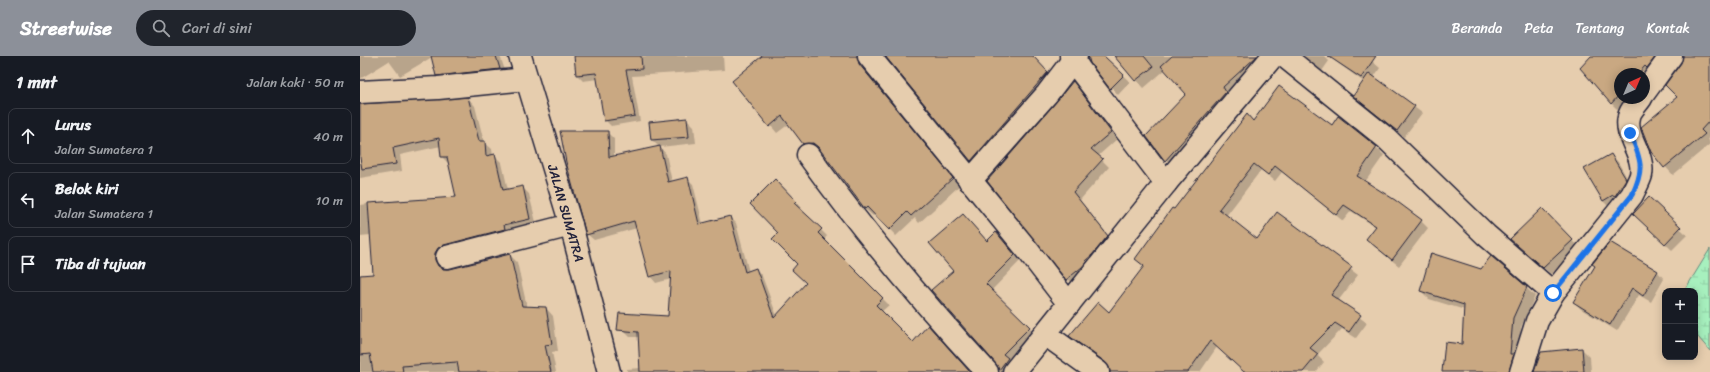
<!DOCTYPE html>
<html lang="id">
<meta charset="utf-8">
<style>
:root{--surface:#171b24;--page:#20242c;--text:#f1f3f6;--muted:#9ea1a6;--line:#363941;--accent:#8c9099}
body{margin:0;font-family:Sriracha,sans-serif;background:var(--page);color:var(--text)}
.controls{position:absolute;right:12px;bottom:12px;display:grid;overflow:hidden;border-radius:8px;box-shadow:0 2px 10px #0003}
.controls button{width:36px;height:36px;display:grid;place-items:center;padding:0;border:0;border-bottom:1px solid var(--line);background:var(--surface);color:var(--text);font:20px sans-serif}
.compass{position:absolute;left:1254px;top:12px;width:36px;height:36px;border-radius:50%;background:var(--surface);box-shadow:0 2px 10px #0003;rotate:44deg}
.stop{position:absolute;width:12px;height:12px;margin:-9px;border:3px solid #1a73e8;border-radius:50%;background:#fff}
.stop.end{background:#1a73e8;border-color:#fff;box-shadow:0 1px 4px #0008}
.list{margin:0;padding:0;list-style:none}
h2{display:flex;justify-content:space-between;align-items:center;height:52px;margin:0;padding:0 16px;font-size:17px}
h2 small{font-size:13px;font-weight:400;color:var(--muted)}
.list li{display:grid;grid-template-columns:26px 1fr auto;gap:12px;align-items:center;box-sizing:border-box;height:56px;margin:0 8px 8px;padding:0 8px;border:1px solid var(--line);border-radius:8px}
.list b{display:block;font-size:15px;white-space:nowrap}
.list p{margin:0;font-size:13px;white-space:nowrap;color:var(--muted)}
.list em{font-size:13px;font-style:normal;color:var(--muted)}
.icon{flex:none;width:22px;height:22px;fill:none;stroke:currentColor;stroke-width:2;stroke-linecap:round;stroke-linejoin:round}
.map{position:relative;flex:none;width:1350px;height:316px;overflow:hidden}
header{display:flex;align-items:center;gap:24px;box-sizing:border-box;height:56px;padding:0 20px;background:var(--accent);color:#fff}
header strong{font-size:19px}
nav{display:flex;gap:22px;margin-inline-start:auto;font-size:14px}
.search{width:280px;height:36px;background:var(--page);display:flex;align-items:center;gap:10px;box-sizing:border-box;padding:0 14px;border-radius:22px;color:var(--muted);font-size:15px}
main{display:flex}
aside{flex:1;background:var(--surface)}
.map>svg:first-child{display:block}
.wetland{fill:url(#wetland-marsh);stroke:#64897c}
.shadow{fill:#0003}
.building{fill:#c9a882;stroke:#22223b}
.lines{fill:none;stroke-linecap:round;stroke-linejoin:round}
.minor-casing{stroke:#22223b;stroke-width:25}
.major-casing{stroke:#22223b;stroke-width:25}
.minor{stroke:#e6cdae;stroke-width:22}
.major{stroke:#e6cdae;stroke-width:22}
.route{stroke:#1a73e8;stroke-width:5}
.labels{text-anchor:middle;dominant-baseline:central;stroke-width:3;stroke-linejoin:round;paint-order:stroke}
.street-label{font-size:13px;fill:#22223b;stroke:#e6cdae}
</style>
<header>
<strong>Streetwise</strong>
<div class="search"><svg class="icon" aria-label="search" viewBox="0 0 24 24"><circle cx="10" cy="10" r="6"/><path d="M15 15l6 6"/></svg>Cari di sini</div>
<nav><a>Beranda</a><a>Peta</a><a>Tentang</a><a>Kontak</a></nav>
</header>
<main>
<aside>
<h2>1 mnt<small>Jalan kaki · 50 m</small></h2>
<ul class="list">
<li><svg class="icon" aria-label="ahead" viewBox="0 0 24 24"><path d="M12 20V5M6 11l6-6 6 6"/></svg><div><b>Lurus</b><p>Jalan Sumatera 1</p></div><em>40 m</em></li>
<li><svg class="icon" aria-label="left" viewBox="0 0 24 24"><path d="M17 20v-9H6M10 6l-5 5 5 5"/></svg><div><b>Belok kiri</b><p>Jalan Sumatera 1</p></div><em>10 m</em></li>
<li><svg class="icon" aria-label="arrive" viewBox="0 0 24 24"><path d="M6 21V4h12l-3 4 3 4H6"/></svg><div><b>Tiba di tujuan</b></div></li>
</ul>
</aside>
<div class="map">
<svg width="1350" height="316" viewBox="0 0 1350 316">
<defs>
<pattern id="wetland-marsh" width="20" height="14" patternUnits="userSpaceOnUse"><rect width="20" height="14" fill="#a7f0be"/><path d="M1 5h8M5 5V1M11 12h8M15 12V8" fill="none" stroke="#8fcea4"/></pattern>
</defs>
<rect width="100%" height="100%" fill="#e6cdae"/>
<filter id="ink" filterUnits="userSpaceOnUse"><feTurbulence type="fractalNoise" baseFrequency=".025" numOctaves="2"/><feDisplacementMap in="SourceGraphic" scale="8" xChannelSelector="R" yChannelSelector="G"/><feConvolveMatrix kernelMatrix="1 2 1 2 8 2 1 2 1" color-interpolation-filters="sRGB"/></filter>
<g filter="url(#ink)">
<path class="wetland" d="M1350,193V295L1338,281L1335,268V235H1327L1326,232Z"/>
<g class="shadow">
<path d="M0,0H140L147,20L84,26L77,19L72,1L40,20L29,5L0,23Z"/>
<path d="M215,0H363L364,14L272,20L280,65L251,70L245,64L238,23L223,25L217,19Z"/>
<path d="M403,0H479L499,8L599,130L559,167L555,162L536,180L515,158L513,160L505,153L462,95H451L429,68L417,77L373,25Z"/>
<path d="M525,0H672L694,23L618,111Z"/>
<path d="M730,0H742L770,26L758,39L731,6Z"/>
<path d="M765,0H902L813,112L787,80L827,38L805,14L784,32L759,5Z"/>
<path d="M944,0H964L969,5L962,15Z"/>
<path d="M968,0H1006L1020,12L1014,21L1062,57L1044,81L1001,46L1004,26Z"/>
<path d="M1233,0H1297L1304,7L1284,29V18H1260V42H1272L1260,56L1251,47Z"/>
<path d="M1340,0H1350V80L1348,82L1350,88L1313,119L1291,95Z"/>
<path d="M713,26L757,83L738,100L749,111L720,144L754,187L714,230L628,125L697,47Z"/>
<path d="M108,42L115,50L124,86L132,93L133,100L134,99L142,107L148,134L162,131L169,138L177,170L82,205V213L90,214L150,199L157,206L167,251L186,252L193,260L198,295L192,296L196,316H0V220L14,219L11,179L0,180V149L41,144L43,147L97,142L89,108L82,101L81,90L40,99L42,115L0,122V49Z"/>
<path d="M979,61L1024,99L1005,126L1061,165L1068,172L1039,210L1014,190L1016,171L991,155L983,165L922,116L915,125L901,114L866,160L897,185L917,158L998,219L978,245L1007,267L996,282L982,273L957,299L964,306L956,316H885L857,291L840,316H751L750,310L710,280L749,257L784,211L776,203L814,154L894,66L972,70Z"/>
<path d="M327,63L334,70L336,87L300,91L306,98L312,126L327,122L333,128L343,168L370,161L376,167L389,216L396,213L402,220L417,260L447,227L439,208L420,177L415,124L442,152L440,153L467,180L464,184L529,249L521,256L553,287L610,316H267V313L281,312L279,281H270L263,274L308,261L311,223L296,227L290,220L277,172L234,184L227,178L247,76L254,83V101L299,91L292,84L290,67Z"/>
<path d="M1251,99L1258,106L1272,131L1250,152L1243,145Z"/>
<path d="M1289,142L1327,179L1312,194L1274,158Z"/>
<path d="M1182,153L1219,192L1191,218L1158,190Z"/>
<path d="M636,177L660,205L631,235L675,278L648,316H640V313L572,235Z"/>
<path d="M1251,187L1298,216L1304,223L1291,246L1279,239L1257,275L1221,253L1214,246Z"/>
<path d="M1132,202L1175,240L1161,271L1158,304L1159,316H1083L1103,289L1105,254L1069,243L1061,235L1122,214Z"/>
<path d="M1222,293L1230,301L1231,316H1174Z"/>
</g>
<g class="building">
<path d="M71,0H136L140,13L76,20Z"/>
<path d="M214,0H281L282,13L266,14L275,60L244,65L236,17L216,19Z"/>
<path d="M402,0H497L499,8L593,122L551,160L547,156L529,174L507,151L505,153L458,91L453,87L443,88L422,60L409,71L372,25Z"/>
<path d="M525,0H673L688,16L611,105Z"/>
<path d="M728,0H744L764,19L750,33L730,7Z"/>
<path d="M754,0H784L793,11L775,25Z"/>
<path d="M812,0H897L863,31L866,36L805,105L786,80L826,38L801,10Z"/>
<path d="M968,0H1016L1001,22Z"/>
<path d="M1231,0H1296L1287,12L1285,10L1278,18H1260V38L1251,48L1220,12Z"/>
<path d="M1323,0H1350V64L1341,74L1345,78L1304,112L1291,96L1281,71L1317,41L1305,29L1321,7Z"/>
<path d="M1009,17L1055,50L1037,75L993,40Z"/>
<path d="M713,25L751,76L731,93L743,103L713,136L748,180L732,199L725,205L726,206L722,211L706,224L627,125L696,46Z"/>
<path d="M919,30L972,69L978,60L1017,91L997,120L1035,144L1062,164L1032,204L1006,183L1016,170L984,149L976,159L915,110L908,119L894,108L859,153L897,183L917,156L992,211L971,239L1001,259L989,276L975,267L950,292L958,298L943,316H884L850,285L828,316H750L749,311L745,306L709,280L738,246L749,256L784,210L775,203L812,152L814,153L887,58L893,65Z"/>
<path d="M108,41L119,85H125L126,100L135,98L143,134L163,130L170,163L144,169L145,173L84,189L78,192L75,197V204L78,210L83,213H90L150,198L162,250L186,251L192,288L185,289L191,316H99L97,306L42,310L43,316H13L10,298L0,299V219L13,218L8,147L96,141L87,101H81L79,82L33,92L36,108L2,113L0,102V48Z"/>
<path d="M327,62L329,81L291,84L289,66Z"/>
<path d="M200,75H248L249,101L300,90L308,126L328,121L339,168L370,160L385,216L396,212L414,262L446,227L432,214L437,208L412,183L418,177L390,148L415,123L436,145L434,147L462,173L458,177L523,242L516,249L553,286L568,269L610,316H280L278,276L257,274L259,257L308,260L311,215L289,221L274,165L226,179L206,106Z"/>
<path d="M1251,98L1266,123L1255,140L1253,139L1243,145L1224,113Z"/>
<path d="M1289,141L1321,171L1305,188L1273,158Z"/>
<path d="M1182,152L1213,184L1183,212L1150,183Z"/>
<path d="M603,158L627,185L636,176L655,199L626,228L670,271L643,298L648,302L639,314L636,308L571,234L593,215L569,187Z"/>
<path d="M1250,186L1298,215L1283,240L1272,232L1250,269L1213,246L1235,210L1232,208Z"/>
<path d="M1071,197L1121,213L1131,200L1167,231L1153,262L1150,298H1154L1149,316H1082L1085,286L1102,288L1104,249L1060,235Z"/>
<path d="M1222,292L1224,316H1174L1181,296Z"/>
</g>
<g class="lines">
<defs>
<g id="minor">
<path d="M509,0L669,196L709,248"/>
<path d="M711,0L720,14L806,127"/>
<path d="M924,0L1027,83L1126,179L1193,237"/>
<path d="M0,36L78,32L166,23"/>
<path d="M1284,37L1311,0"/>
<path d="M448,99C503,175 563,247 627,316"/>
<path d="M610,125L687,38L716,0"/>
<path d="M87,201L211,169"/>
<path d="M685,278L738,316"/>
<path d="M654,316L806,127L913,0"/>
<path d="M1161,316L1177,265L1193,237L1272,139C1275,132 1279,126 1281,119C1285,98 1264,81 1269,61C1270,54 1277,48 1281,42"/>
</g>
<path id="major" d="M160,0L211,169L249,316"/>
</defs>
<use href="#minor" class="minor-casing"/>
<use href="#major" class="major-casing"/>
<use href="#minor" class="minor"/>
<use href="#major" class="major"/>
</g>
</g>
<g class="lines" filter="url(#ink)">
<path class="route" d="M1193,237L1272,139C1285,112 1281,104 1270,77"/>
</g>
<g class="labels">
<g class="street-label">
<text transform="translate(206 157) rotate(74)">JALAN SUMATRA</text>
</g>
</g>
</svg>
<div class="controls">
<button>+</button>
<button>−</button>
</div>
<svg class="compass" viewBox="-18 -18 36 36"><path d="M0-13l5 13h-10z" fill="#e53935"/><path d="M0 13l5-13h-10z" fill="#9ea1a6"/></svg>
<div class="stop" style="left:1193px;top:237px"></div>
<div class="stop end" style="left:1270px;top:77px"></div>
</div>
</main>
